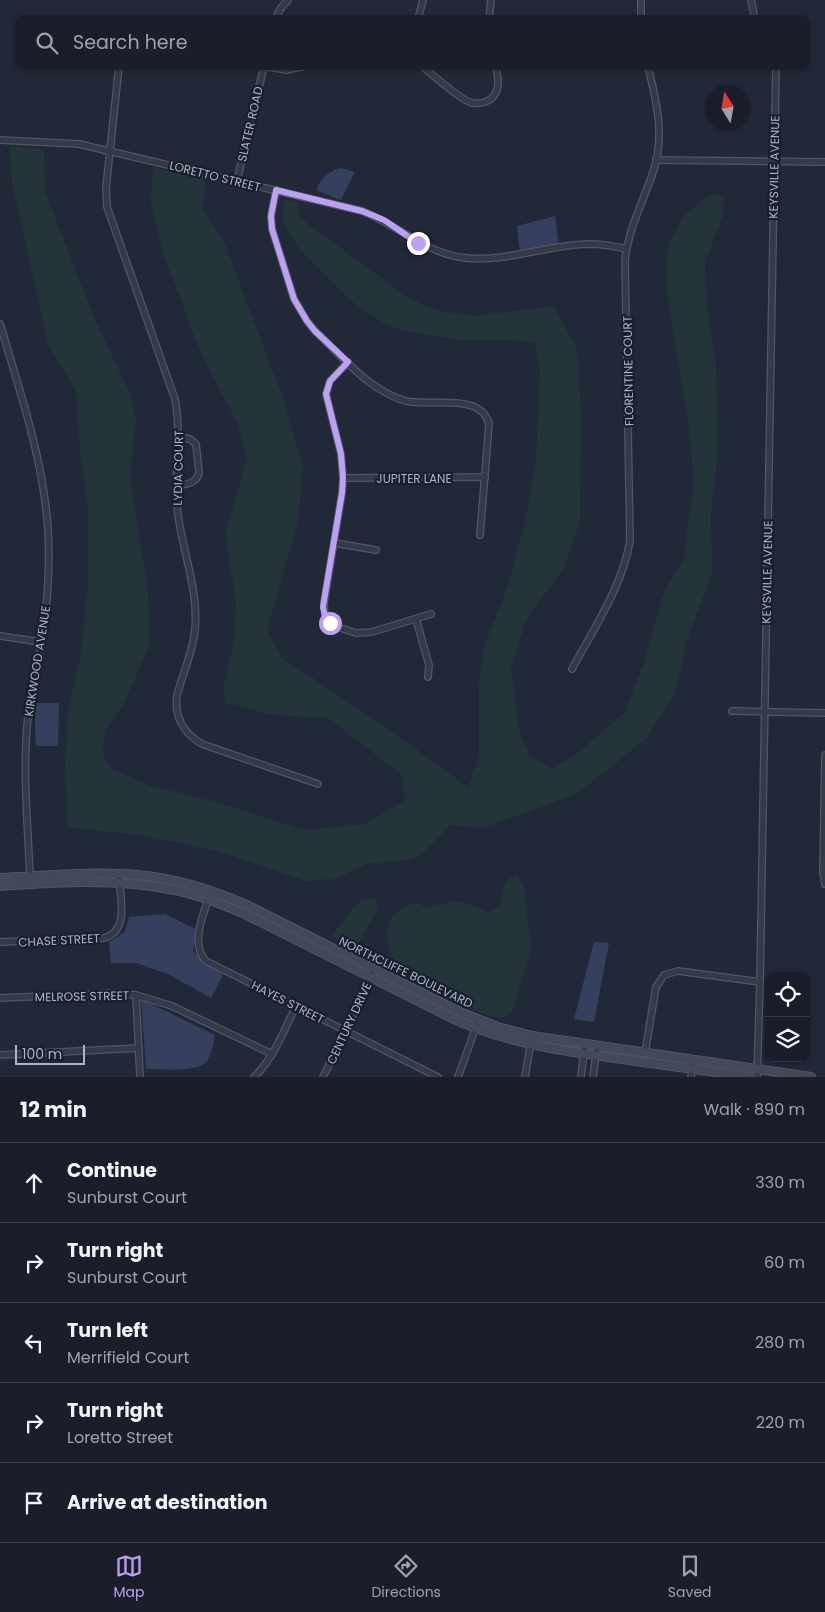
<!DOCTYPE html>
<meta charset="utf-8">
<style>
:root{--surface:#191e2a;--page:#222732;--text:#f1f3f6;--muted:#9fa2a8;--line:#373c47;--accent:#bca0f2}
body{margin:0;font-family:Poppins,sans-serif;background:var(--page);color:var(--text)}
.controls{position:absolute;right:15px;bottom:15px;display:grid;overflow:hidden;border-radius:10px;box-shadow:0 1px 4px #0004}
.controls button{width:45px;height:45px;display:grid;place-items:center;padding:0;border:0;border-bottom:1px solid var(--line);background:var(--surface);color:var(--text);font:25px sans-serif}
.compass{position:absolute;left:705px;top:85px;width:45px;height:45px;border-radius:50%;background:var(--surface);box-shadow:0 1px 4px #0004;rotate:349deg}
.scale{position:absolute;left:15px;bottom:12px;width:70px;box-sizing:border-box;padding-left:5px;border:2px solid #afb4c5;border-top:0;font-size:14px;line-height:18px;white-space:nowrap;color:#afb4c5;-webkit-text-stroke:4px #1a1f2d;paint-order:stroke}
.stop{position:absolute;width:15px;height:15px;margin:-11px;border:4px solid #bca0f2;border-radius:50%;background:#fff}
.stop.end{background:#bca0f2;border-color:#fff;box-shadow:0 1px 5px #0008}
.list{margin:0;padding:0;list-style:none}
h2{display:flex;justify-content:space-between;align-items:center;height:65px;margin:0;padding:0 20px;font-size:21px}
h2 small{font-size:16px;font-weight:400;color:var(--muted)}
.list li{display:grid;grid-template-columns:32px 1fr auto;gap:15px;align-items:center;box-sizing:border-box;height:80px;padding:0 20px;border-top:1px solid var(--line)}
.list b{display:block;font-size:19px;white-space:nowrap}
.list p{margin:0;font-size:16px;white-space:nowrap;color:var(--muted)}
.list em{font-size:16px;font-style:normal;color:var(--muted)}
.icon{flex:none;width:28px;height:28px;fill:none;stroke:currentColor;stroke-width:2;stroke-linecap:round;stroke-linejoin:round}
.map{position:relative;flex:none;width:825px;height:1077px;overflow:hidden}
.search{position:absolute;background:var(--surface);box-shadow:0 1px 4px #0004;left:15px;right:15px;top:15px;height:55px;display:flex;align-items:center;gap:12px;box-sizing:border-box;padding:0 18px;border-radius:10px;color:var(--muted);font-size:19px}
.sheet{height:465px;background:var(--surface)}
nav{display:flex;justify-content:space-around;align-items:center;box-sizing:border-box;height:70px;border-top:1px solid var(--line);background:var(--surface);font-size:14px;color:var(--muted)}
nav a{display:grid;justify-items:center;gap:2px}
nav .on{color:var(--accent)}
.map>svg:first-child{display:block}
.green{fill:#24353a}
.water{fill:#35405f}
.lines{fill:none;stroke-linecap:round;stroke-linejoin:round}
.street-casing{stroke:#525766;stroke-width:8}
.secondary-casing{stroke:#525766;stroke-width:10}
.street{stroke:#353a48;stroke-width:5.5}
.secondary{stroke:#43485b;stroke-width:8}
.route{stroke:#bca0f2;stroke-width:6}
.labels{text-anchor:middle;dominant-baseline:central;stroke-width:4.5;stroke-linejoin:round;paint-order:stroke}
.street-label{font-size:12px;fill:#afb4c5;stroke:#1a1f2d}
</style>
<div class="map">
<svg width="825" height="1077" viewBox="0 0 825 1077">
<rect width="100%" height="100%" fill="#212838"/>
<g class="green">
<path d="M9,146L44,150L45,192L96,322L129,391L136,419L130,478L148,592L150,644L124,703L105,731L103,754L110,768L148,785L219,803L305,830L364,824L405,800L401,774L328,718L272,715L226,703L223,688L234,643L236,602L225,534L247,458L237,422L202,356L163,253L151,203L153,167L206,178L203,209L224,242L284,401L303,466L298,522L267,631L283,660L313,678L390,730L468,787L479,756V687L484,647L509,582L525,522L536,461L540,370L535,342L509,340H460L400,330L381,322L347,298L299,249L282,221L284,199L297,202L300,218L410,299L440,311L474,316L554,306L577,349L581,413L580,522L564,568L526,620L511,668L519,730L530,756L552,768L575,755L624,713L645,660L663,594L684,558L694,480L688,422L666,286L668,244L684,216L709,195H724L723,216L705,262L706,298L716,364L718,449L711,515L712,573L686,643L675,694L646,739L577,794L483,828L450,825L424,853L410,860L369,863L339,877L308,882L214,850L139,835L67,827L65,760L68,709L80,659L88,587V511L80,450L76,391L48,344L12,182Z"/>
<path d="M517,875L524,886L531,948L512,1013C507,1017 500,1018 494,1017C476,1013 461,1001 445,993C430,984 411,979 398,966C390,958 384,933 389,923C393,912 408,903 419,903L426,908L453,901L469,904L489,912C492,910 497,908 499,905C507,893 499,879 517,875Z"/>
<path d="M375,898L378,909L355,949L331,937L355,906L363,899Z"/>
</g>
<g class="water">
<path d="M341,168L355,172L341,200L316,190C321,178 329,171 341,168Z"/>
<path d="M555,216L559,247L520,255L517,226Z"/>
<path d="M34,703H59L58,746H36Z"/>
<path d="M165,914L197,930L193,951L223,975L211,998L168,974L136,963H111L109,942L125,932L129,917Z"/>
<path d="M594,942L609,943L594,1022L574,1019Z"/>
<path d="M141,999L215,1035C213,1042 212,1055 207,1061C198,1073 161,1069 146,1069Z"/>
</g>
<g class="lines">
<defs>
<g id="street">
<path d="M751,0L755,19"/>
<path d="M275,19L281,8L288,0"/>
<path d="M418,19L423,0"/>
<path d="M489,19L491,0"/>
<path d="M641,19V0"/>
<path d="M119,66L106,188L107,207L175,399C182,434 174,470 177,505C180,546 199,587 195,629C193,652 183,673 177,695C174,716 183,733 202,744L318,784"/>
<path d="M264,66L286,70L305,66"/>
<path d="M422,66C433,75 460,100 472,103C479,104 485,103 491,99C501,90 498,78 496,66"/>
<path d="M0,140L79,144L362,211C398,225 426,254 466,258C507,262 547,245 588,244C601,244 614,246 626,249"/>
<path d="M656,160L825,162"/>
<path d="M237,181L264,66"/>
<path d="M276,190L271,216L272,229L294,299L307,321L315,331C342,356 370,392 406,401C432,407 481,392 489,424L480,535"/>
<path d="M0,324C20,392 43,458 48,529C50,562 48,595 44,627C40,657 31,686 28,716C22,771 28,824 30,879"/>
<path d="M348,362L330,381L326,394L341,454L343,478L342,493L324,603L325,616L330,623L334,626L356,633L372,632L431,614"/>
<path d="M343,478L485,477"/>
<path d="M177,486C186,484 197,484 199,472L196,444L190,439L178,437"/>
<path d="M334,543L376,550"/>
<path d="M416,619L429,665L428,677"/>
<path d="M0,636L41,642"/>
<path d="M572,669C594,628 622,587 630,541L625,261C628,228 644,201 654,169C665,134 656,100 648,66"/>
<path d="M732,711L825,713"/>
<path d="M825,755L823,872L825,884"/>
<path d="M209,897C203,915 190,945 206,961L438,1077"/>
<path d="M0,942L104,938C131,930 119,895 119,874"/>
<path d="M136,995L140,1077"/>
<path d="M0,998L116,993L136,995L172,1006L272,1054"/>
<path d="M645,1053L656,987L664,975L678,971L760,982"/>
<path d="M0,1055L139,1048"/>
<path d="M254,1077C274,1058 284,1030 296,1006"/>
<path d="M323,1077L346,1031L374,969"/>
<path d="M458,1077L477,1024"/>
<path d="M525,1077L531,1041"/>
<path d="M581,1077L585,1045"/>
<path d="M593,1077L597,1047"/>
<path d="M691,1077L693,1059"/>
<path d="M757,1077L760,982L776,66"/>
</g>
<g id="secondary">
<path d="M0,878C45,876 92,871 137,875C176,878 212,890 247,905L462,1013L498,1027L532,1036L811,1077"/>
<path d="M0,886C57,882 118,878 175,890C199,895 221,904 243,913L458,1021C518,1047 580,1053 643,1062C679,1067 716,1072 752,1077"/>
</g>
</defs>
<use href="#street" class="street-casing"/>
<use href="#secondary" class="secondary-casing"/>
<use href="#street" class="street"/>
<use href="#secondary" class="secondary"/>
</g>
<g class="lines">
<path class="route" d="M330,623L325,616L323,607L342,493L343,478L341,454L326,394L330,381L348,362L315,331L307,321L294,299L272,229L271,216L276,190L362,211L384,220L418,243"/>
</g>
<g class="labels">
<g class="street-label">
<text transform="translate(250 124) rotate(-77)">SLATER ROAD</text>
<text transform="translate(774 167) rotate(-89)">KEYSVILLE AVENUE</text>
<text transform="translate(215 176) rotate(14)">LORETTO STREET</text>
<text transform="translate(628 371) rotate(-91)">FLORENTINE COURT</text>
<text transform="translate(178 468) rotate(-89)">LYDIA COURT</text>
<text x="414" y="478">JUPITER LANE</text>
<text transform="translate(767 572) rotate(-89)">KEYSVILLE AVENUE</text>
<text transform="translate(37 661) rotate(-81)">KIRKWOOD AVENUE</text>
<text transform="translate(59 940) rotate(-3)">CHASE STREET</text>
<text transform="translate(406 972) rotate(26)">NORTHCLIFFE BOULEVARD</text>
<text transform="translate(82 996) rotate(-1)">MELROSE STREET</text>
<text transform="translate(288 1002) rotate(27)">HAYES STREET</text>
<text transform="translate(349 1023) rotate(-65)">CENTURY DRIVE</text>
</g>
</g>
</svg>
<div class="controls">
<button><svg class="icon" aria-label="locate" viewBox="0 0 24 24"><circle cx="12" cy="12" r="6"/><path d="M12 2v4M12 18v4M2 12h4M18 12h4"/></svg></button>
<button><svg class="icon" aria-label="layers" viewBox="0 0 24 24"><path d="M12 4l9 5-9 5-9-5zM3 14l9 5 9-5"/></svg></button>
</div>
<svg class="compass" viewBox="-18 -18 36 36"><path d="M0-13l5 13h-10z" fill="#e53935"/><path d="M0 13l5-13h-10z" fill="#9fa2a8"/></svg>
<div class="scale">100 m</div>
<div class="stop" style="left:330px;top:623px"></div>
<div class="stop end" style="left:418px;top:243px"></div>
<div class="search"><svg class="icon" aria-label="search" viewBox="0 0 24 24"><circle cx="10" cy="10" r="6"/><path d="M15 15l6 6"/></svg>Search here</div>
</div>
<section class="sheet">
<h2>12 min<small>Walk · 890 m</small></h2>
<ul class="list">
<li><svg class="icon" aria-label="ahead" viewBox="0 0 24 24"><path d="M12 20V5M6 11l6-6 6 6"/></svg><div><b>Continue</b><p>Sunburst Court</p></div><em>330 m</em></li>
<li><svg class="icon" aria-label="right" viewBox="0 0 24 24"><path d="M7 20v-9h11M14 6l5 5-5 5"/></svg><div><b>Turn right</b><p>Sunburst Court</p></div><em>60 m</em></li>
<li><svg class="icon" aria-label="left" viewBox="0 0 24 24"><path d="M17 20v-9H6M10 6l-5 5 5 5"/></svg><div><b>Turn left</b><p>Merrifield Court</p></div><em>280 m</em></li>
<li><svg class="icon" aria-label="right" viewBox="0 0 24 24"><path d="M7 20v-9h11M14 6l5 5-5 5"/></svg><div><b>Turn right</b><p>Loretto Street</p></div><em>220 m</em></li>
<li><svg class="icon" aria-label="arrive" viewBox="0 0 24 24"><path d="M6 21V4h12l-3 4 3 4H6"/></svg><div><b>Arrive at destination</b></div></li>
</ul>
</section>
<nav>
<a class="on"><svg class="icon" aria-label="map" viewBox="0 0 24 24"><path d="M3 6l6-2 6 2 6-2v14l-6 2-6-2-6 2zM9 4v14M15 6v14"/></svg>Map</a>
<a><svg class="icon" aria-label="directions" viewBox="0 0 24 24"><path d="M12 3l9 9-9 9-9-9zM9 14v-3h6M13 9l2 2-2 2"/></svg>Directions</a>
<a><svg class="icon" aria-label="saved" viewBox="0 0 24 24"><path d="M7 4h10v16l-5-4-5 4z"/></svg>Saved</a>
</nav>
